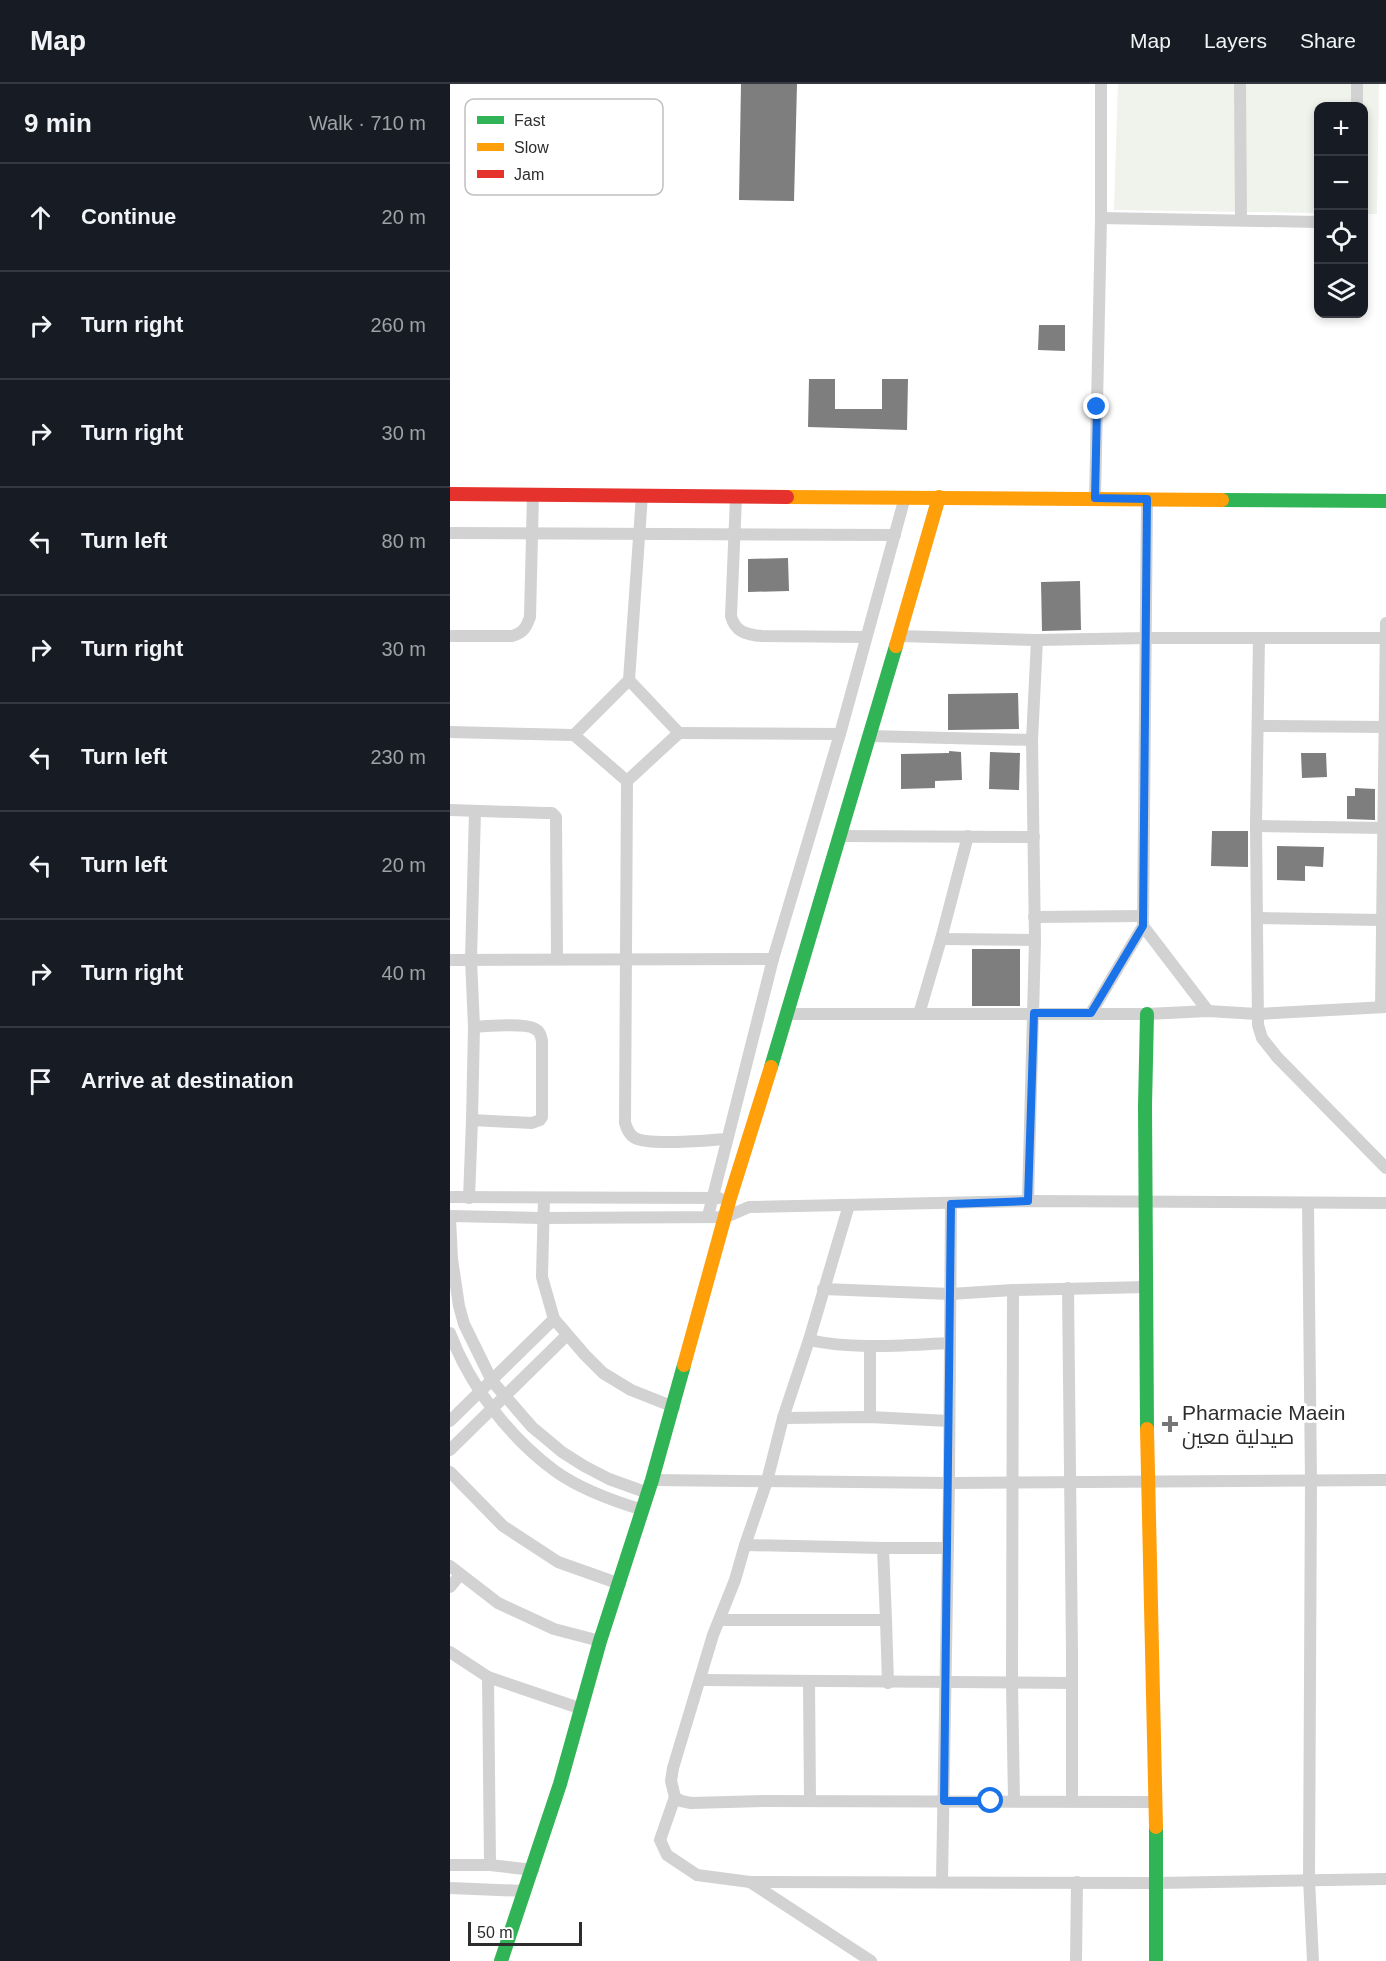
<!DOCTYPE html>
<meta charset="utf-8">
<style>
:root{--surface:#171b24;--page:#20242c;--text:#f1f3f6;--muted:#9ea1a6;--line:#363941}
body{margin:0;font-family:Arial,Cairo,sans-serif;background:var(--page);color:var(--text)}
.controls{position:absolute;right:18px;top:18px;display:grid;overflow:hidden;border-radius:12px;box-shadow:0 3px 9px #0003}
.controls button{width:54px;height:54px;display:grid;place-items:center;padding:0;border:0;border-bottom:2px solid var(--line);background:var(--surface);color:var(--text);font:30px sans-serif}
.scale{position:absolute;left:18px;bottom:15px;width:114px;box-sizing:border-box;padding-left:6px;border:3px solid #2d2d2d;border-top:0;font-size:16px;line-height:21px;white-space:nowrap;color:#2d2d2d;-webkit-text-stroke:4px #fff;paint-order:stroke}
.stop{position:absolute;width:18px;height:18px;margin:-14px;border:4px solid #1a73e8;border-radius:50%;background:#fff}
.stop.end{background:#1a73e8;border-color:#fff;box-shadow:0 2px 6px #0008}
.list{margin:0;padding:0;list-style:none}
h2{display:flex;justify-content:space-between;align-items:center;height:78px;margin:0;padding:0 24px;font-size:26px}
h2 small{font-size:20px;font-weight:400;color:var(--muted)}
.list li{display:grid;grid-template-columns:39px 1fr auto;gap:18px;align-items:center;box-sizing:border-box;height:108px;padding:0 24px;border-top:2px solid var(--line)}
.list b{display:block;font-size:22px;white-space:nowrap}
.list em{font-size:20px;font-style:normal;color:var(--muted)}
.icon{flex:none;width:33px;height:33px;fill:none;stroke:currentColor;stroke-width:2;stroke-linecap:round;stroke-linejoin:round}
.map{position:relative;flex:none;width:936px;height:1877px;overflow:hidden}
header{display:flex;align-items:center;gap:36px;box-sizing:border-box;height:84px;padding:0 30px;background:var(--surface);border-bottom:2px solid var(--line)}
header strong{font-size:28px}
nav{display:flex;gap:33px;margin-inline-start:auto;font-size:21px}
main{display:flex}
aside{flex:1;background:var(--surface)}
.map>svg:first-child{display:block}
.green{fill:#f0f2ec}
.building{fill:#7e7e7e}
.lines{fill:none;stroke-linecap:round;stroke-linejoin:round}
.street{stroke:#d2d2d2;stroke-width:12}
.fast{stroke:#30b455;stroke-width:14}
.slow{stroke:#ff9f0a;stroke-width:14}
.jam{stroke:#e5322d;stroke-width:14}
.route{stroke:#1a73e8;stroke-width:8}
.poi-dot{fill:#767676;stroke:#fff;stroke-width:2}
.labels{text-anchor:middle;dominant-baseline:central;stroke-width:6;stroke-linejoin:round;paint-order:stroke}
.poi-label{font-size:21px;fill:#2d2d2d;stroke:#fff;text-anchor:start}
.key{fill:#fff;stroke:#c0c0c0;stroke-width:1.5}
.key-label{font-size:16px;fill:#2d2d2d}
</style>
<header>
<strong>Map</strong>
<nav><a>Map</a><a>Layers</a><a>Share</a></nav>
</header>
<main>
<aside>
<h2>9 min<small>Walk · 710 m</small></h2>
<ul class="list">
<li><svg class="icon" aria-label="ahead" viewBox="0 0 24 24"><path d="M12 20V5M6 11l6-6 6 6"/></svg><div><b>Continue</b></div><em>20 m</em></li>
<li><svg class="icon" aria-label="right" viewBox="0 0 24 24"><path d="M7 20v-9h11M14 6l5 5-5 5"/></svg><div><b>Turn right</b></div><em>260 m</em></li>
<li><svg class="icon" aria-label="right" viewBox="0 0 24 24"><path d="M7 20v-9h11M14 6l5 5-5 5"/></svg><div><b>Turn right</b></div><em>30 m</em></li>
<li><svg class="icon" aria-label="left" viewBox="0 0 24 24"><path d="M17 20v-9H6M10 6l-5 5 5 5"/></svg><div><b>Turn left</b></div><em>80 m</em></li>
<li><svg class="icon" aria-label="right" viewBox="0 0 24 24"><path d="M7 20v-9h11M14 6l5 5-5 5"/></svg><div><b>Turn right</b></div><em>30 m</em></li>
<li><svg class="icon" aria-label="left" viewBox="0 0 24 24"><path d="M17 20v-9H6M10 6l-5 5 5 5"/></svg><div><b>Turn left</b></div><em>230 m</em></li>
<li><svg class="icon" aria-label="left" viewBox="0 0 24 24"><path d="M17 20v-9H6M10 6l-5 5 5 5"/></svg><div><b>Turn left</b></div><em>20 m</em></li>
<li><svg class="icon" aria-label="right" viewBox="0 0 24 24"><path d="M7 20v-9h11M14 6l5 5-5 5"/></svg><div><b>Turn right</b></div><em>40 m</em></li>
<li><svg class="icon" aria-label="arrive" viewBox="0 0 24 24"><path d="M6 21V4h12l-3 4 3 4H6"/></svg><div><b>Arrive at destination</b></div></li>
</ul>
</aside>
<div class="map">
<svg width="936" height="1877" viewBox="0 0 936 1877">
<rect width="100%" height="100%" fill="#fff"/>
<path class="green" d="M668,0H929L927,130H914V22H868V129L664,126Z"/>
<g class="building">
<path d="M291,0H347L344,117L289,116Z"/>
<path d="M589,241H615V267L588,266Z"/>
<path d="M359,295H385V325H432V295H458L457,346L358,343Z"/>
<path d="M338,474L339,507L298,508V475Z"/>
<path d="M630,497L631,546L592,547L591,498Z"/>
<path d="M568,609L569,645L498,646V610Z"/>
<path d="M499,667L511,668L512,696L485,697V704L451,705V670L499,669Z"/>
<path d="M540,668L570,669L569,706L539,705Z"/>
<path d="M851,669H876L877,693L852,694Z"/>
<path d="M905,704L925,705V736L897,735V712H905Z"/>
<path d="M762,747H798V783L761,782Z"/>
<path d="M827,762L874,763L873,783L855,782V797L827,796Z"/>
<rect x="522" y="865" width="48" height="57"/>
</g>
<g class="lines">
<g class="street">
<path d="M790,0L791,136"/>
<path d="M907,0V22"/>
<path d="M651,134L868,138"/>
<path d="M286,414L281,532C285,548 297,551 312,552L416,553"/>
<path d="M645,414L651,134V0"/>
<path d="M0,449L445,451"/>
<path d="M0,552H62C73,549 76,544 80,533L83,411"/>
<path d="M449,552L587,556L697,554H936"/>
<path d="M809,554L806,742L808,941L812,954L827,973L936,1084"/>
<path d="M179,596L229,649L177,697L175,1039C177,1045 179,1051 185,1054C200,1062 257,1056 277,1055"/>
<path d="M808,642L936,643"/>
<path d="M0,648L124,651"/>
<path d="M229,649L390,650"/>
<path d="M419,652L582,656"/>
<path d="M177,697L124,651L179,596L192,411"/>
<path d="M0,726L95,729H102L106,733L107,874"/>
<path d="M806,742L934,744"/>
<path d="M389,752L584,753"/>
<path d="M584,833L693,832"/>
<path d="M807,834L932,836"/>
<path d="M693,842L758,927"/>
<path d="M491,855L585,856"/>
<path d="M0,876L323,875"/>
<path d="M931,923L936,539"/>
<path d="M641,929L693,842L697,415"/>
<path d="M338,930H697L758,927L807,930L936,923"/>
<path d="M469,930L491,855L518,752"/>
<path d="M22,1036L82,1039L90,1036L92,1033V957C91,952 90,947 85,945C77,939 36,942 24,943"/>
<path d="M0,1113L269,1114"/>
<path d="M19,1114L22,1036L24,943L21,875L25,727"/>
<path d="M94,1114L92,1193L104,1235L135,1271L153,1289L181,1306L224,1323"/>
<path d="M578,1117L585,856L582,656L587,556"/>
<path d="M858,1119L861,1397L859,1795L863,1877"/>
<path d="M0,1132L92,1134L276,1133L299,1123L578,1117L936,1119"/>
<path d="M258,1132L323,875L390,650L455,413"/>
<path d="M0,1134L2,1175L9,1222L14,1240L42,1297L82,1343L112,1368L134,1382L159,1395L198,1409"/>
<path d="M618,1204L622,1568V1717"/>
<path d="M373,1205L500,1210L563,1206L697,1203"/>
<path d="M563,1206L562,1600L564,1717"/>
<path d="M0,1249C20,1302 59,1353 105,1387C130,1405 163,1417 193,1426"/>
<path d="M359,1256L399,1121"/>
<path d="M420,1262V1333"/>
<path d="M333,1334L317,1397L295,1461L285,1496L263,1551L223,1684L221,1697L225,1713L231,1717L241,1719L314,1717L705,1718"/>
<path d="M0,1337L104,1235"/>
<path d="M499,1337L420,1333L333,1334L359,1256C405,1266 453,1261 500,1259"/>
<path d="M0,1366L117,1251"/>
<path d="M0,1388L53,1442L108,1478L170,1500"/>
<path d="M202,1396L499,1399L936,1396"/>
<path d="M295,1461L433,1464"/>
<path d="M0,1482L48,1519L104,1545L150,1557"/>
<path d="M0,1503L10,1491"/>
<path d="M270,1536H436L438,1599"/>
<path d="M436,1536L433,1464H498"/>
<path d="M0,1568L38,1593L132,1625"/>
<path d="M38,1593L40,1781"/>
<path d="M251,1596L622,1599"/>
<path d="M359,1597L360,1717"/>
<path d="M225,1713L210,1756L217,1771L247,1791L300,1798L707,1799L936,1795"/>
<path d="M0,1781H40L83,1786"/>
<path d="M492,1797L499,1399L501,1120"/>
<path d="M300,1798L421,1877"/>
<path d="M0,1804L74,1807"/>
<path d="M626,1877L627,1798"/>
</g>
<g class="fast">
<path d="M772,416L936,417"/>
<path d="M321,983L446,562"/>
<path d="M697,1345L695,1022L697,930"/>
<path d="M706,1743V1877"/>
<path d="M51,1877L110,1700L150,1557L202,1396L234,1281"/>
</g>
<g class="slow">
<path d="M337,413L772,416"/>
<path d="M446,562L489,413"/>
<path d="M234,1281L280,1114L321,983"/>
<path d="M697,1345L706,1743"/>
</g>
<path class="jam" d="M0,410L337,413"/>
</g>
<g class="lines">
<path class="route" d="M541,1717H494L501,1120L578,1117L584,929H641L693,842L697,415L645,414L647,323"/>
</g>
<path class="poi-dot" d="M717 1331h6v6h6v6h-6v6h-6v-6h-6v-6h6z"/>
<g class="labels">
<g class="poi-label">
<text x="732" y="1328">Pharmacie Maein<tspan x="732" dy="24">صيدلية معين</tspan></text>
</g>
</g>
<rect x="15" y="15" width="198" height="96" rx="9" class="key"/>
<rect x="27" y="32" width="27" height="8" fill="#30b455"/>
<rect x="27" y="59" width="27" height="8" fill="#ff9f0a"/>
<rect x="27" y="86" width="27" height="8" fill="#e5322d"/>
<g class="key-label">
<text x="64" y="42">Fast</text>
<text x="64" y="69">Slow</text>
<text x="64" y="96">Jam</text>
</g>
</svg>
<div class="controls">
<button>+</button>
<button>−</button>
<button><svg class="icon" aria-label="locate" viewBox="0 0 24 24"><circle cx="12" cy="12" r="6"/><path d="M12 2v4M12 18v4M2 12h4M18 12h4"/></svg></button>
<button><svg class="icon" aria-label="layers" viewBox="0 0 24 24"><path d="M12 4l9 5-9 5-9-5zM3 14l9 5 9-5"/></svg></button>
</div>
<div class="scale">50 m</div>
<div class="stop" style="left:541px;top:1717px"></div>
<div class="stop end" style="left:647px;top:323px"></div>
</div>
</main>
